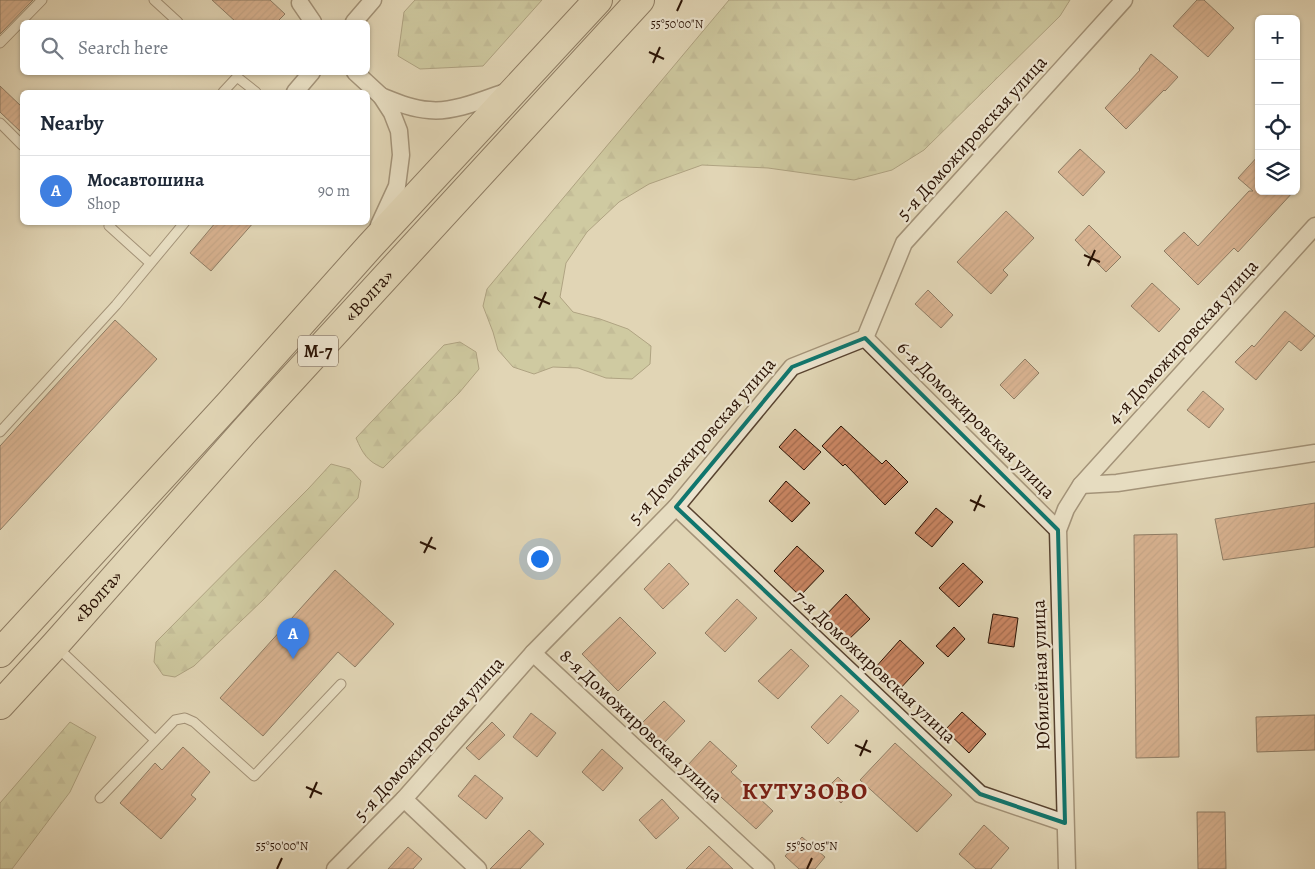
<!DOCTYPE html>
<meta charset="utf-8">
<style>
:root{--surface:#fff;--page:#f6f6f7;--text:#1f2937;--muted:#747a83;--line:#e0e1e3;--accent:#d93025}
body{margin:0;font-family:Alegreya,serif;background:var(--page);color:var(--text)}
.controls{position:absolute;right:15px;top:15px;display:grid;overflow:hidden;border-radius:8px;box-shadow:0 1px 4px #0004}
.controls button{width:45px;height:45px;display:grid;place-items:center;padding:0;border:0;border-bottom:1px solid var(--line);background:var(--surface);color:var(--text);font:25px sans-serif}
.you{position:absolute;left:539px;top:558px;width:18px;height:18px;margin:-12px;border:4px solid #fff;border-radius:50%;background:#1a73e8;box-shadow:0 0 0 8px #1a73e833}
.badge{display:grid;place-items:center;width:32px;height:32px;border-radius:50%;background:var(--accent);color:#fff;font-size:16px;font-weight:700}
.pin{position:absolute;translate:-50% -41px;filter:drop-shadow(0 1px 2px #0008)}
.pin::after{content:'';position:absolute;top:26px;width:18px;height:15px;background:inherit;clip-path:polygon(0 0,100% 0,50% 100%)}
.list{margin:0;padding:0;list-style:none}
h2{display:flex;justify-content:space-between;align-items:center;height:65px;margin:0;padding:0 20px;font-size:21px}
h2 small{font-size:16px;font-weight:400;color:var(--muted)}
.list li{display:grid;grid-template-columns:32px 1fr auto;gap:15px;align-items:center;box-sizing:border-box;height:70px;padding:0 20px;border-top:1px solid var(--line)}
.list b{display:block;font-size:19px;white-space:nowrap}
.list p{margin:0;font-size:16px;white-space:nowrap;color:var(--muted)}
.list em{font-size:16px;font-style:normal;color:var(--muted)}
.icon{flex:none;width:28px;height:28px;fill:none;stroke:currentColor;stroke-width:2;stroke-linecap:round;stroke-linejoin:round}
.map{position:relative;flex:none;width:1315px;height:869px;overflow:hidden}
.search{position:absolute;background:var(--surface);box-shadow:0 1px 4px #0004;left:20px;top:20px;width:350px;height:55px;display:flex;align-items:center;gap:12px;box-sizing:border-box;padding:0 18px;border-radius:8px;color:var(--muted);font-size:19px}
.panel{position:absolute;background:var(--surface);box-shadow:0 1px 4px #0004;left:20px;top:90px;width:350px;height:135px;border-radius:8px}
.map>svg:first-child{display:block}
.forest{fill:url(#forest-firs);stroke:#726746}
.building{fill:url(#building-hatch);stroke:#2a1204}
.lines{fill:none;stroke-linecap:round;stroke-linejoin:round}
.lane-casing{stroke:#584330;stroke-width:11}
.street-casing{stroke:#584330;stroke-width:19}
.highway-casing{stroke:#2a1204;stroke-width:30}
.lane{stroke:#ece4cf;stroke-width:9}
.street{stroke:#ece4cf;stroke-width:16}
.highway{stroke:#e1d6b5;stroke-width:28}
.marked{fill:none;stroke:#0f766e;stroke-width:4;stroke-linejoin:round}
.ticks{fill:none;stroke:#2a1204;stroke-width:2}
.labels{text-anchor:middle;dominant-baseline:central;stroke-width:4.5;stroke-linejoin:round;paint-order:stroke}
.shield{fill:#ece4cf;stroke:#645141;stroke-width:1}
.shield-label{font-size:18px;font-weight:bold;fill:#2a1204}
.street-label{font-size:19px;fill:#2a1204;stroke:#ece4cf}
.district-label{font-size:24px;font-weight:bold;letter-spacing:1px;fill:#7a1f14;stroke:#ece4cf}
.ticks-label{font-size:12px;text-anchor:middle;fill:#2a1204;stroke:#ece4cf;stroke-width:4.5;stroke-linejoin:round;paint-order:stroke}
</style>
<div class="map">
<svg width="1315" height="869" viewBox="0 0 1315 869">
<defs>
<pattern id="forest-firs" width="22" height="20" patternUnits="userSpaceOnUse" patternTransform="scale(1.25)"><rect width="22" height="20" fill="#b9bc89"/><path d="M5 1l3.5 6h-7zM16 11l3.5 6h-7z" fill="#9fa175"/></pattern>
<pattern id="building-hatch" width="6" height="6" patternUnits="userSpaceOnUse" patternTransform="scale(1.25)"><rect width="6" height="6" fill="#ca8663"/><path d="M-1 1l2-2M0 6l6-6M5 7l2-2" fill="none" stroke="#a46c4f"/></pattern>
</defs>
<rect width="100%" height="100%" fill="#e1d6b5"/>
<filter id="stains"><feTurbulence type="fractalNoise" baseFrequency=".004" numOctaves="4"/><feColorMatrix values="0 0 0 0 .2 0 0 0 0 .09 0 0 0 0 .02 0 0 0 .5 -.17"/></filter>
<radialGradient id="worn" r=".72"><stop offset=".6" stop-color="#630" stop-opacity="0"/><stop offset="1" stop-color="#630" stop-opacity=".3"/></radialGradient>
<g class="forest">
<path d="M415,0H542L483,66L420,69L398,56L404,12Z"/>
<path d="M729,0H1070L1060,16L924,150L892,170L854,180L768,168L702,165L649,184L619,202L587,232L566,263L560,297L573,312L600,319L628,329L651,346L650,364L632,379L606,378L578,368L553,367L534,374L513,367L498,350L493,332L483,306L487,289Z"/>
<path d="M460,342L476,352L479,369L459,393L383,468C367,461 363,454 356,438L444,345Z"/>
<path d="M331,464L350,469L361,481L358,498L264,599L194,666L175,677L163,675L154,662L156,642L309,488Z"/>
<path d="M70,722L96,737L70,792L12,869H0V803Z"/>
</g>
<g class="building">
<path d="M0,0H33L0,34Z"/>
<path d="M212,0H270L285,14L277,22H236Z"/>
<path d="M1197,0H1204L1234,28L1208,57L1173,26Z"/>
<path d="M1151,54L1178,77L1165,91L1164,90L1126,129L1105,108L1140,70L1139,69Z"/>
<path d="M0,86L22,107V133L0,112Z"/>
<path d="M1080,149L1105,172L1083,196L1058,172Z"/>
<path d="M1259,155V191H1294L1238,252L1234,248L1198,285L1164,251L1184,232L1198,246L1249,191H1253L1238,178Z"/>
<path d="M1006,211L1034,238L1003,270L1008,275L991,294L957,262Z"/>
<path d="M216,222H254L211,271L190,253Z"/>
<path d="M1089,225L1121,257L1106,272L1075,240Z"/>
<path d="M1152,283L1180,309L1159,332L1131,306Z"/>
<path d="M928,290L953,315L941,328L915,304Z"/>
<path d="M1285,311L1315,336L1301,351L1289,341L1256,380L1235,362L1252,345L1254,347Z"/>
<path d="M115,320L157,359L0,530V446Z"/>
<path d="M1025,359L1039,373L1014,399L1000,385Z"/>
<path d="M1203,391L1224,409L1209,428L1187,410Z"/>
<path d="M841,426L882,464L886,460L908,482L885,505L845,464L843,466L822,446Z"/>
<path d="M795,429L821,452L804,470L779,447Z"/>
<path d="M786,481L810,503L792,522L769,501Z"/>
<path d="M1315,503V547L1223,560L1215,519Z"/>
<path d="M936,508L953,522L932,547L915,533Z"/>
<path d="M1177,534L1179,757L1136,758L1134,535Z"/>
<path d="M797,546L824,571L800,596L774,571Z"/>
<path d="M669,563L689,584L663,609L644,589Z"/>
<path d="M963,563L983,582L959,607L939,588Z"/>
<path d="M335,570L394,624L355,667L338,652L263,736L220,698Z"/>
<path d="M846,594L870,619L846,642L823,618Z"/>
<path d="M737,599L757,618L725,652L705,633Z"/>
<path d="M993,614L1018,618L1014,647L988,643Z"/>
<path d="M620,617L656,653L618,691L582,654Z"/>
<path d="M954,627L965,639L948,657L936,646Z"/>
<path d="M900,640L924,663L898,691L874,669Z"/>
<path d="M791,649L809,666L778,699L758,681Z"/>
<path d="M841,695L859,711L828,744L811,727Z"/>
<path d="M664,701L685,721L663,744L642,723Z"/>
<path d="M962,712L986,734L969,753L945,730Z"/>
<path d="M531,713L556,733L537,757L513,737Z"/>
<path d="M1315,715V750L1257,752L1256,717Z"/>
<path d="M492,722L505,735L479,760L466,748Z"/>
<path d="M710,741L737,766L731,772L773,811L756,829L687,766Z"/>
<path d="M895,743L952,795L917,832L860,780Z"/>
<path d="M183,747L210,772L191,795L196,799L161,839L120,803L155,763L162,770Z"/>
<path d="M602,749L623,768L603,791L582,772Z"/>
<path d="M475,775L503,798L486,819L458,796Z"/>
<path d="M838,777L852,791L841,803L826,789Z"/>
<path d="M662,799L679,818L656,839L639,820Z"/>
<path d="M1197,812H1225L1226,869H1198Z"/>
<path d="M984,825L1009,848L991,869H976L959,854Z"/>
<path d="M529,830L544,844L520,869H490Z"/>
<path d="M802,837L825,857L815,869H799L785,856Z"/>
<path d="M709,846L733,869H686Z"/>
<path d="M408,847L422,859L413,869H388Z"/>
</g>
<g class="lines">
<defs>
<g id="lane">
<path d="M154,0L178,22"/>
<path d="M0,43L42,0"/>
<path d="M223,92L237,77L256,92"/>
<path d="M0,123L22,145"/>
<path d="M112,222L109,226L150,263"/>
<path d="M0,432L116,305L185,222"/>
<path d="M57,647L155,740"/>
<path d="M100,798L175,720L185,718L194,722L254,776L341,684"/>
</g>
<g id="street">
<path d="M300,3L313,22"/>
<path d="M354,22L373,0"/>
<path d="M355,72L381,96"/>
<path d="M295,92L312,72"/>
<path d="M379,225L397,186L401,155L399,131L392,113L381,96C396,102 412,109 429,110C453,113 485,99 508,91"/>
<path d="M865,338L1058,530"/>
<path d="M1081,485L1117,483L1315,453"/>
<path d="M676,507L980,794L1065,823"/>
<path d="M533,653L766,869"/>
<path d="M404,799L478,869"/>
<path d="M335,869L404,799L533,653L676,507L792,367L865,338L904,243L1124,0"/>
<path d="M1067,869L1058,530L1066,509L1081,485L1315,226"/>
</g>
<g id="highway">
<path d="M0,653L229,404L370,246L598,0"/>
<path id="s1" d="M0,705L55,645L248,427L640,0"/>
</g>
</defs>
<use href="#lane" class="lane-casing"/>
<use href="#street" class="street-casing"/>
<use href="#highway" class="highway-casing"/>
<use href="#lane" class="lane"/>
<use href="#street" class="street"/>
<use href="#highway" class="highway"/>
</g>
<path d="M0 0H1315V869H0ZM865,338L1058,530L1065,823L980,794L676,507L792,367Z" fill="#e1d6b5" fill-opacity=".55" fill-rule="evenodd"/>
<path class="marked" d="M865,338L1058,530L1065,823L980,794L676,507L792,367Z"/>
<path class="ticks" d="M677,11L682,0M649,52L664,59M653,63L660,47M1084,255L1100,262M1088,266L1095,250M534,297L550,304M539,308L546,292M970,500L985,507M974,511L981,495M420,542L436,549M424,553L432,537M855,745L871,752M860,756L867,740M306,787L322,794M310,798L317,782M277,869L282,858M807,869L812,858"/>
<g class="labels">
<rect class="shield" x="298" y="335.5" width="40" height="31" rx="4"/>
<g class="shield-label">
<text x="318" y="351">М-7</text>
</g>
<g class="street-label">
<text transform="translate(972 138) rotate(-48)">5-я Доможировская улица</text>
<text stroke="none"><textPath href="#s1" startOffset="551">«Волга»</textPath></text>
<text transform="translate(1183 342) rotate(-48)">4-я Доможировская улица</text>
<text transform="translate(976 420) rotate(45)">6-я Доможировская улица</text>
<text transform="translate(702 441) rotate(-49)">5-я Доможировская улица</text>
<text stroke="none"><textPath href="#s1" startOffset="146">«Волга»</textPath></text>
<text transform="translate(875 667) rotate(43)">7-я Доможировская улица</text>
<text transform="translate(1041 675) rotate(-92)">Юбилейная улица</text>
<text transform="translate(641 726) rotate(43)">8-я Доможировская улица</text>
<text transform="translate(429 739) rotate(-48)">5-я Доможировская улица</text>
</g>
<g class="district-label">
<text x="805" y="791">КУТУЗОВО</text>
</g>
</g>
<g class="ticks-label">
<text x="677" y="28">55°50'00"N</text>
<text x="282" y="850">55°50'00"N</text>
<text x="812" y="850">55°50'05"N</text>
</g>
<rect width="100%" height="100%" filter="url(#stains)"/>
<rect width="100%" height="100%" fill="url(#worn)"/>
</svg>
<div class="controls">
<button>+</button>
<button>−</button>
<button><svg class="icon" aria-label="locate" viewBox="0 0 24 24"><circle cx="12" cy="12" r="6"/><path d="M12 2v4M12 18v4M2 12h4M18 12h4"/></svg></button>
<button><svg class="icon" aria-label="layers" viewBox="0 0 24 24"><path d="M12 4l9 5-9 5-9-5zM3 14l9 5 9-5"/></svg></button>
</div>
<div class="you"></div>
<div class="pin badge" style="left:293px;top:659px;background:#3f7fe0">A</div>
<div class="search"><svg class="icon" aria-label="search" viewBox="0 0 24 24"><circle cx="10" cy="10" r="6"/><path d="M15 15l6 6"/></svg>Search here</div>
<section class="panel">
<h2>Nearby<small></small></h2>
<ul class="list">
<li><span class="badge" style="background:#3f7fe0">A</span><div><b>Мосавтошина</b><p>Shop</p></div><em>90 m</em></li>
</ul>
</section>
</div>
